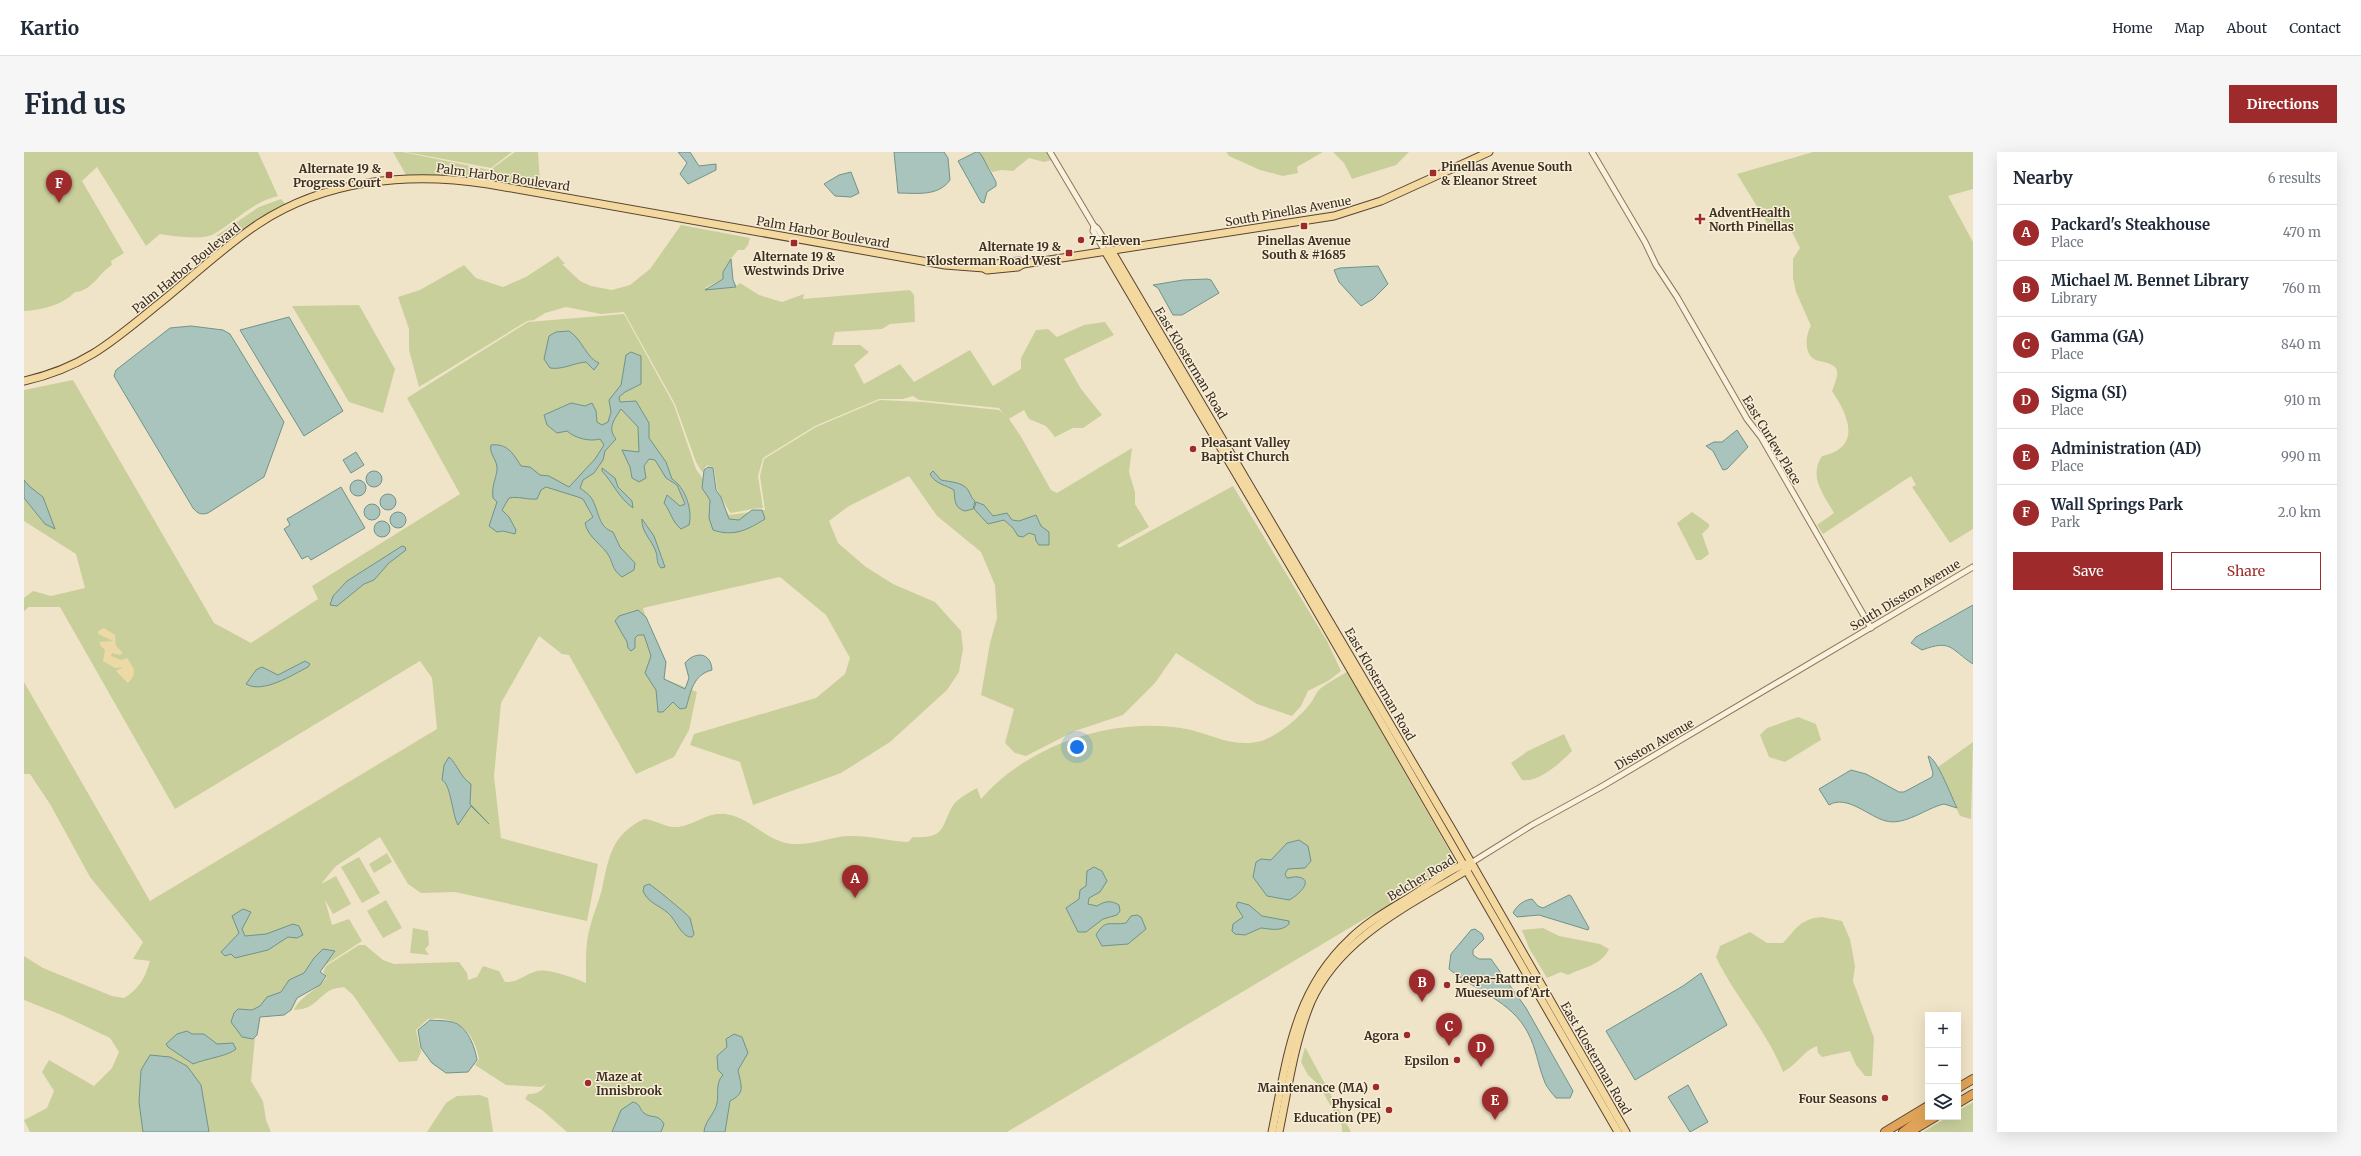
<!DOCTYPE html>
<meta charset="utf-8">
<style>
:root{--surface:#fff;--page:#f6f6f7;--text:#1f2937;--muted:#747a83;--line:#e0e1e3;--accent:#9e2a2b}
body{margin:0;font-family:Merriweather,serif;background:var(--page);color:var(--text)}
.controls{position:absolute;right:12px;bottom:12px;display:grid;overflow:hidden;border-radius:0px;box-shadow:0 4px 16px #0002}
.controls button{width:36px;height:36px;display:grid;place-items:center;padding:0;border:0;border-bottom:1px solid var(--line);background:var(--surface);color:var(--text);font:20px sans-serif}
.you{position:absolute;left:1053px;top:595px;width:14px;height:14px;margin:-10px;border:3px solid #fff;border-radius:50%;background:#1a73e8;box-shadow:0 0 0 6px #1a73e833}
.badge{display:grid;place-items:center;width:26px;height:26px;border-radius:50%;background:var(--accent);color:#fff;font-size:13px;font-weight:700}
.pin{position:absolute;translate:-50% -33px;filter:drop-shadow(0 1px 2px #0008)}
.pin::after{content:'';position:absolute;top:21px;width:14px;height:12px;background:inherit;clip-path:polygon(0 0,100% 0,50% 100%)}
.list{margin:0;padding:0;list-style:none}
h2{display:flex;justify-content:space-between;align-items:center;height:52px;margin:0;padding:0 16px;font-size:17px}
h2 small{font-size:13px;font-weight:400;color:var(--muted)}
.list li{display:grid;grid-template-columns:26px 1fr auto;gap:12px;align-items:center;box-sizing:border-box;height:56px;padding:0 16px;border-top:1px solid var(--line)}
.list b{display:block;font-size:15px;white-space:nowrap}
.list p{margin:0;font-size:13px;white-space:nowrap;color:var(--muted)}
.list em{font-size:13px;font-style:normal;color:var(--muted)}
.actions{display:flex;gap:8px;padding:12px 16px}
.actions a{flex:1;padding:9px 0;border:1px solid var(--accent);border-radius:0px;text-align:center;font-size:14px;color:var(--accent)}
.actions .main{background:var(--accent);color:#fff}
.icon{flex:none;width:22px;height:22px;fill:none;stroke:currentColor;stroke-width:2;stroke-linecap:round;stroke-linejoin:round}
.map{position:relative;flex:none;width:1949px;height:980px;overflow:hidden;border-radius:0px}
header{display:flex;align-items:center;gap:24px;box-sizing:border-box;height:56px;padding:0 20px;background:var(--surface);border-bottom:1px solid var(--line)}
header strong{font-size:19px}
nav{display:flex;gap:22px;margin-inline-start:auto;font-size:14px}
.intro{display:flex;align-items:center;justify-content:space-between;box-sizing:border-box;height:96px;padding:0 24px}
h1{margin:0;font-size:28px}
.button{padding:10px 18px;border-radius:0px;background:var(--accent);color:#fff;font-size:14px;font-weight:700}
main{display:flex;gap:24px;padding:0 24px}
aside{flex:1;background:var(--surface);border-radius:0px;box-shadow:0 4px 16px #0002}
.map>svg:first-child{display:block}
.green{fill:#c9cf9b}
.sand{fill:#ecd9a5}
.water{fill:#a9c4bc;stroke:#6f938a}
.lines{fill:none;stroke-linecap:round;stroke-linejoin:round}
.minor-casing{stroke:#8d765c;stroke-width:7}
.major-casing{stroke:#5b4430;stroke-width:9}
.highway-casing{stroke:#5b4430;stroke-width:10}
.minor{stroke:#faf1dc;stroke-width:5}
.major{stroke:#f3d9a0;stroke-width:7}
.highway{stroke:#e0a458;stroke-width:8}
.poi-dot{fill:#9e2a2b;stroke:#f7eed8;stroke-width:1.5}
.labels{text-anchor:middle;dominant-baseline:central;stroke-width:3;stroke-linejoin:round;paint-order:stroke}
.poi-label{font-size:12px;font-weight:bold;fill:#3d2e20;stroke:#f7eed8;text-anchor:end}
.street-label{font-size:12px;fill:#3d2e20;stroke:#f7eed8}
</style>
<header>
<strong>Kartio</strong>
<nav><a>Home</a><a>Map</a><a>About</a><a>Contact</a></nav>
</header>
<div class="intro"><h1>Find us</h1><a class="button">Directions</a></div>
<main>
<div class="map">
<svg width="1949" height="980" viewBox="0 0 1949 980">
<rect width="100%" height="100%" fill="#f0e4c8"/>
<g class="green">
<path d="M0,0H234L254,44C226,51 212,70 188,83C178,88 147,84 136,82L122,94L73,15L58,29L100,101L87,109L88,113C76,120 67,140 51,140C39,153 18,158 0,159Z"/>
<path d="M369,0H379L466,18L491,0H514L516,30L522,40L428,24L382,23Z"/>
<path d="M382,0H488L467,16Z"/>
<path d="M955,0H1023L1028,8L1020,10L1005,6L989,19L978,18L968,20Z"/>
<path d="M1202,0H1299L1273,15L1274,21L1259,24L1236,18L1205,4Z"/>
<path d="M1309,0H1385L1372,13L1328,27L1320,11Z"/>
<path d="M1789,0H1949V37L1924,44L1949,90V377L1926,391L1888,335L1892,333L1887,324L1799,382L1793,373L1810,361C1800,343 1784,325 1798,304C1838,296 1825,264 1808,239C1816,219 1817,213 1795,209C1779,206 1781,183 1787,174L1772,140L1769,126V107L1776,96L1769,82L1761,73L1753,79L1745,74L1713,22Z"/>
<path d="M257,47L263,54L214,85L192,84L235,55Z"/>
<path d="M657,73L726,86L724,93L720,98H714L706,108L699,127L681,136H710L716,131L735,143L758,150L780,142L779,147L886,138L890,143L891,170L866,172L858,177L811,180L808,193H836L845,200L830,213L840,232L876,212L890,230L946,198L969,234L997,217V206L1012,178L1024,177L1033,185L1060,173L1081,170L1090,183L1040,207L1057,237L1078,263L1059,276H1049L1031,285L1022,274L1005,267L1000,258L985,267L996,283L1027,338L1033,341L1108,296L1105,320L1111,340V352L1125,375L1093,393L1095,396L1209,334L1303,489L1317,519L1304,529L1284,539L1277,554L1268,564L1233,552L1152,501L1131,531L1099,563L1051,579L1002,604L991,601L981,591L990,557L957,543L966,491L973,466L971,433L957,400L913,364L885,324L825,354L805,369L814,391L842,415L869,432L911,450L937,479L939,497L935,520L923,538L866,590L817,621L729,653L716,610L666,593L670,582L792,546L821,522L826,506L802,463L756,425L619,456L641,527L673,540L665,578L650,605L612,622L545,503L538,502L515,484L477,551L470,624L477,686L574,712L563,769L431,740L397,741L384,732L356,685L312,714L297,732L312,724L327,752L309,762L301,748L308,773L325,767L338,789L294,818L233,863L227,929L239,949L242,968L247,980H6L0,968L23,956L30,939L18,920L25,908L70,934L88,916L95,900L86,886L40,864L0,848V804L19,816L88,844L100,846C115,837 121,826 126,809L109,807L119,790L66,725L26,652L6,622H0V530L126,749L413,577L408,526L396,509L151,657L36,455H5L0,459V446L9,439L27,444L61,436L52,402L0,369V238L49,228L190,471L227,491L294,447L288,434L436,342L383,246L504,170L600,162L650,253L672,317L705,363L741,358L736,324L740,307L792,275L856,248L899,250L975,258L979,262L975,256L895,248L889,244L879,247H855L791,274L739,306L734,324L739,356C728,356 717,360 706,361L693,337L690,316L683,313L678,320L672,310L651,252L600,160L577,162L542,155L521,161L510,168L503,169L395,235L385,198V177L374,145L396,138L440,113L452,126L479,135L502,125L534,104L541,112H538L556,129L567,134L588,138L606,133L626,117Z"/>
<path d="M335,153L371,217L359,261L325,250L268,154Z"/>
<path d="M1668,360L1685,372V375L1678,382L1685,402L1677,408H1672L1653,371Z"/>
<path d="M1323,520L1433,712L983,980H543L518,958L501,947L504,942C513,942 517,940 522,932L517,935L482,933L451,913L455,907C450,880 434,863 404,867L392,878L397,900L393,909L375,910L329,843L320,835C316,836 309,836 305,839C290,849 290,857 270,858C277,843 293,839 303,825L299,820L302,814L335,793H341L359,808L370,812L435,810L443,821L444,828L453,825L459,814L475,819L481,830C494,831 501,822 513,819C523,816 552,826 562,831C562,813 561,793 566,775C569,762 575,750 578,737C585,705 587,683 620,667C631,668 639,674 649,675C668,676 682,659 702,662C728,666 743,691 770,692C789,693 806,685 824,684C845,683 864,689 884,690L889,685C924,687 916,673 930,652C935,646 946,640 953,636L957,647C1004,593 1086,565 1157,576C1185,580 1207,597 1237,589C1253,584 1274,567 1285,553C1290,548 1291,541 1297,536C1305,530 1314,525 1323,520Z"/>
<path d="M1774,565L1792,572L1797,588L1761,610L1745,605L1736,583L1743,576Z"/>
<path d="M1540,582L1548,599C1537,610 1515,631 1498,628L1487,611L1504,599Z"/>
<path d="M1949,590L1947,667L1936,664L1914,615Z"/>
<path d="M363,701L368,710L350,721L345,712Z"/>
<path d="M335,705L356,741L338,751L317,715Z"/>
<path d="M362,748L378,776L359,786L343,759Z"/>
<path d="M1798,765L1818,769L1826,787L1831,814L1829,829L1850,886L1848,924H1841L1832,913L1826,899L1798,905L1794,901L1793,894C1778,900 1773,913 1759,920C1743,879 1711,845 1692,805L1696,794L1726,780L1743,791H1759C1773,776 1776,767 1798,765Z"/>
<path d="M389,776L404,779L405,793L401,797L405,803L386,801Z"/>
<path d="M1519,776L1535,784L1576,792L1585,797C1578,813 1558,816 1544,823L1537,820L1523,826L1505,796L1498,778Z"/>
<path d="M1281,895L1327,980H1318V974L1295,933L1284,923L1277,910Z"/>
<path d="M456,943L464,946L469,980H403L422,951L433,944Z"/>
<path d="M1949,950V980H1899L1924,965H1934V959Z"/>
</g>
<path class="sand" d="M80,476L91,483L92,494L99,501L96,503L88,501L87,504L97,508L103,506C110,516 114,521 104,531L92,519L99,515L91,516L79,509L81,498L77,494L75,490L89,489L74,482V479Z"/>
<g class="water">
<path d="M654,0H666L675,14L692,12V18L664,32L656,22L663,11Z"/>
<path d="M870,0H920L924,6L926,28C914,45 892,41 874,41Z"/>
<path d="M952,0H955L958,4L972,30V34L963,40L960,51L957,50L934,9Z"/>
<path d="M827,20L835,41L827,45L811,44L800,32L815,23Z"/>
<path d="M707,107L709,128L712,135L681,138L699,127V120Z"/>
<path d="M1354,114L1364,132L1349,147L1337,154L1315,130L1310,118L1316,116Z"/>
<path d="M1183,127L1187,128L1195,141L1158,163H1149L1134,136L1129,133L1159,128Z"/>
<path d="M265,165L319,259L280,284L216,178Z"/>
<path d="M167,174L199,178L206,182L260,270L240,325L184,361C177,363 174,362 169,356L90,224L92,218L146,176Z"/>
<path d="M545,179C559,188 562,206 575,211L570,218L562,210C549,211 539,218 526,216L520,207L525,184L532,180Z"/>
<path d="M607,200L617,204V232L601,240L595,245L596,250L612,249L625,271V286L642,310L648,327C661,335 669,358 665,373L657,377C648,370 647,360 640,351L643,343L656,354L661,352L653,333L642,326L631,308L625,307L620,314L622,326L615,330L608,326L606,315L598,298L615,300L614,275L597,257C590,268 583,276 592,287L581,299L579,308L570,321L559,328L556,336C560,339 565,342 568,347C575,359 574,375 589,380L596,395L611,411L610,418L598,425C588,417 590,414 585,404C579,393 564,386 561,371L569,365L559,347L554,345L522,335L517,338L513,347C503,348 495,344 485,346L478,358L485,365L492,378L491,382L479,379L473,380L465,374L473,350L469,346C467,332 474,323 473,315C472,306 465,302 467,293C483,291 489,301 497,314L506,315L516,323L525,324L545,335L571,307L580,293L576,287C565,290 551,286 543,279L533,281L523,273L520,263L547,251L561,254L568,251L572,259L573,270L578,273L584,270L587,260L585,248L597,233L602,203Z"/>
<path d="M1713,278L1724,295L1703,317L1699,318L1689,299L1682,294L1690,290H1698Z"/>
<path d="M332,300L340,313L327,321L319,308Z"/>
<path d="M684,315L689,316L692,338L697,345L705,367L715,368L728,358H738L741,367C723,378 710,385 689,378L685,366L686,348L678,336L680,318Z"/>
<path d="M578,316L591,326L594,335L608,349L609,356C594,345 590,332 578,319Z"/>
<circle cx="350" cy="327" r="8"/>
<path d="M909,319L917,328C926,330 939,330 944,338C947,343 947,346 951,349L949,357L941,359C930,356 931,348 930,338C922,333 911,332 906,322Z"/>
<circle cx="334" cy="336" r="8"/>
<path d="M0,328L5,334L19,345L31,377L21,372L0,346Z"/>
<path d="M317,335L341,376L287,408L284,404L278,407L260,377L266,373L263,367Z"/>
<circle cx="364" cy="350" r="8"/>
<path d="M952,350L960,353L969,364L983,361L988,368L995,369L1012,363L1017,374L1025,380V393H1015L1012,389L1011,383L1005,381L999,385L994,384L989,376L980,368L964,372L950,357Z"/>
<circle cx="348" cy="360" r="8"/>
<circle cx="374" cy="368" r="8"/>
<path d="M618,367L630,384L641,415L637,416C632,410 634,407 632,400C628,388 617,380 618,367Z"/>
<circle cx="358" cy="377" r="8"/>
<path d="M378,394L381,395L382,398L365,411L350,428L340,432L313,454L306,453L309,444L323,429Z"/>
<path d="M1949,453V512C1926,497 1928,487 1898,498L1887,491L1892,485Z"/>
<path d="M614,458L622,465L642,510L640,527L661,537L665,526L661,511C671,499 687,500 688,518C669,523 667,539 662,556L656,557L649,550L639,560H634L632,538L621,521L627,504L620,483H614L611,486V496L607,499L604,496L603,490L591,469L595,464Z"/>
<path d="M281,509L286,512L284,515C268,523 239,542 222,532L232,518L238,515L254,523Z"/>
<path d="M1904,604C1913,606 1928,646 1933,656L1920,652C1902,656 1881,674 1862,669C1845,665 1823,642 1805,653L1795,637L1827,618L1842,622L1875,640H1880L1908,625L1909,621Z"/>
<path d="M425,605C434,613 436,625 447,632L446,652L465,672L447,654L434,673C428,663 427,632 418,628L420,613Z"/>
<path d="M1275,688L1284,694L1287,709L1281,716L1264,717L1261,722L1263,726C1267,726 1271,724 1274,725C1292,728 1272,745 1265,748L1243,744L1229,725L1232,710L1237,707L1247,708L1263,691Z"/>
<path d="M1070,715L1078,719L1083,729L1076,740L1065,746L1064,752L1073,754C1081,749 1087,748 1095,753L1096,759L1093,763L1079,767L1062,780H1054L1042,756L1055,747L1056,738L1062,734L1063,719Z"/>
<path d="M625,732C628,733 663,762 666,766L670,782L668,785C658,786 652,768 644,761C635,753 624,751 619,739L620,734Z"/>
<path d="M1545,743L1547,744L1565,776L1564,778L1515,763L1493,765L1489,761C1493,753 1500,748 1508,747L1514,754L1519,756Z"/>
<path d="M1214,750L1225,753L1238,764L1265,769V772C1257,780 1247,777 1237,776L1221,783L1211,782L1208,779L1209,772L1219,765L1212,754Z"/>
<path d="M219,757L227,760L218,777L221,784L242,782L269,772L275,774L279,783L273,786L264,785L244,798L211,806L207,802L201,804L197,800L215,781L208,764Z"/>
<path d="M1113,763L1117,765L1122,777L1104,792L1078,794L1072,783C1082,766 1086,774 1102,771L1107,764Z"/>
<path d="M1451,777L1458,782L1460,787L1449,798V803L1455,807H1467L1502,856L1549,939L1546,946H1532C1528,941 1522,935 1520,928C1514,913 1512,896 1504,881C1487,848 1451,839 1425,817L1427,802L1447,778Z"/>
<path d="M299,797L311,799L296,820L302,824L296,833L273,846L267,858L260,863L236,865L233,883L229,887L218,885L207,870L210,861L214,857L228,858L236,854L243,845L257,840L265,828L280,821L290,806Z"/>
<path d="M1677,821L1703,873L1611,928L1582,879L1659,834Z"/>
<path d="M406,868C413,869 421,868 428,870C443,873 451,895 453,908L444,920L422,921L408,911L397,896L394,878Z"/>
<path d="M163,879L168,882H180L193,892L209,891L212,897C205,904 180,907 169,912L144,895L142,892L153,882Z"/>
<path d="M710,882L718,885L724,901L714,918C717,934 722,941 706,949L701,980H680C681,968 691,962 693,951C695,941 691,931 699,923L694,918L693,904L703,895L702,887Z"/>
<path d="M126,903L146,905L163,914L177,933L185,980H119L115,950L117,918Z"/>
<path d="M1664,933L1684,970L1666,980L1644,945Z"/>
<path d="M609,950C617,952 615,957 620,961C627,967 634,961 640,972L637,980H588L597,958Z"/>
</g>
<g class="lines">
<defs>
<g id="minor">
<path d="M1026,0L1070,74L1073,76L1087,98"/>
<path d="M1568,0L1621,90L1632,113L1653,145L1723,267L1737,285L1847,476"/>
<path d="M1070,74L1069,79L1081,99"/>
<path d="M1447,711L1508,673L1577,635L1949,415"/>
</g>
<g id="major">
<path d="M1087,98L1429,679L1602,980"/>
<path d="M1081,99L1281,439L1594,980"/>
<path d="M960,116L963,118L994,115L999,112L1310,64L1357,49L1465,0"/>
<path d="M0,229C58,216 87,191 132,154C166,127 198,96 234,72C302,27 385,20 464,32L921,113L960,116L964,113L995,109L999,112"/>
<path d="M1248,980C1263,908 1269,840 1326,787C1343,770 1365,758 1386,745C1399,737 1429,714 1443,712"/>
<path d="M1255,980C1264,937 1270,891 1287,850C1316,785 1386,753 1443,718L1445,715"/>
</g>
<g id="highway">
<path d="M1934,936L1949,927"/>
<path d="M1934,951L1949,942"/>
<path d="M1861,980L1904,954"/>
<path d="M1879,980L1904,961"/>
<path d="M1886,980L1911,965"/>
</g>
</defs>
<use href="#minor" class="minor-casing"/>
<use href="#major" class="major-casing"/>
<use href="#highway" class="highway-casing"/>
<use href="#minor" class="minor"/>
<use href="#major" class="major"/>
<use href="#highway" class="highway"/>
</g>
<g class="poi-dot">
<rect x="1405" y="17" width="8" height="8" rx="2"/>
<rect x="361" y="19" width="8" height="8" rx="2"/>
<path d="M1674 61h4v4h4v4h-4v4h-4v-4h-4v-4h4z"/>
<rect x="1276" y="70" width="8" height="8" rx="2"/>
<circle cx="1057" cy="88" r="4"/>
<rect x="766" y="87" width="8" height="8" rx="2"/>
<rect x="1041" y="97" width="8" height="8" rx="2"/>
<circle cx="1169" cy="297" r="4"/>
<circle cx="1423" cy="833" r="4"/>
<circle cx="1383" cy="883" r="4"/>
<circle cx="1433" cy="908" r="4"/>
<circle cx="564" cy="931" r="4"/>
<circle cx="1352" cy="935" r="4"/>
<circle cx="1861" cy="946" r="4"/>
<circle cx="1365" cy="958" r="4"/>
</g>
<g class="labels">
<g class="poi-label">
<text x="1417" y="14" text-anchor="start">Pinellas Avenue South<tspan x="1417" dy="14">&amp; Eleanor Street</tspan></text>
<text x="357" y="16">Alternate 19 &amp;<tspan x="357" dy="14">Progress Court</tspan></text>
<text x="1685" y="60" text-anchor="start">AdventHealth<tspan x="1685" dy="14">North Pinellas</tspan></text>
<text x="1065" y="88" text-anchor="start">7-Eleven</text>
<text x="1280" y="88" text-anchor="middle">Pinellas Avenue<tspan x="1280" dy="14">South &amp; #1685</tspan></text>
<text x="1037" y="94">Alternate 19 &amp;<tspan x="1037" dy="14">Klosterman Road West</tspan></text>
<text x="770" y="104" text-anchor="middle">Alternate 19 &amp;<tspan x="770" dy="14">Westwinds Drive</tspan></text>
<text x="1177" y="290" text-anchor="start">Pleasant Valley<tspan x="1177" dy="14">Baptist Church</tspan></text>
<text x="1431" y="826" text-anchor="start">Leepa-Rattner<tspan x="1431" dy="14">Mueseum of Art</tspan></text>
<text x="1375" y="883">Agora</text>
<text x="1425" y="908">Epsilon</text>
<text x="572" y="924" text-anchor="start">Maze at<tspan x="572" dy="14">Innisbrook</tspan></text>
<text x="1344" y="935">Maintenance (MA)</text>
<text x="1853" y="946">Four Seasons</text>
<text x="1357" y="951">Physical<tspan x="1357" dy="14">Education (PE)</tspan></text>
</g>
<g class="street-label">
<text transform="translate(479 25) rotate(8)">Palm Harbor Boulevard</text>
<text transform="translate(1264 59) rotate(-10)">South Pinellas Avenue</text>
<text transform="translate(799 80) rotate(10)">Palm Harbor Boulevard</text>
<text transform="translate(162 116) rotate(-39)">Palm Harbor Boulevard</text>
<text transform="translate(1167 211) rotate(59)">East Klosterman Road</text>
<text transform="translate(1748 288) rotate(59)">East Curlew Place</text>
<text transform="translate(1881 443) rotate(-31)">South Disston Avenue</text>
<text transform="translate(1356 532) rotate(60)">East Klosterman Road</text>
<text transform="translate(1630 592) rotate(-30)">Disston Avenue</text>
<text transform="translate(1397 726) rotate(-31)">Belcher Road</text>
<text transform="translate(1572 906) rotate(60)">East Klosterman Road</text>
</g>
</g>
</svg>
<div class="controls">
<button>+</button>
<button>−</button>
<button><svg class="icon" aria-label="layers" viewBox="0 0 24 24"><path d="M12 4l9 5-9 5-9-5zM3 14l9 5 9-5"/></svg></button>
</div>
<div class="you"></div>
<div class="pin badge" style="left:831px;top:746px">A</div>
<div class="pin badge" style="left:1398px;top:850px">B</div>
<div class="pin badge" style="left:1425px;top:894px">C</div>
<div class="pin badge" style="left:1457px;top:915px">D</div>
<div class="pin badge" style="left:1471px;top:968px">E</div>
<div class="pin badge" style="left:35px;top:51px">F</div>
</div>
<aside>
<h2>Nearby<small>6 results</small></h2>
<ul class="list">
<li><span class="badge">A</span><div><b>Packard's Steakhouse</b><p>Place</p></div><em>470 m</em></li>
<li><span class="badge">B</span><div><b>Michael M. Bennet Library</b><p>Library</p></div><em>760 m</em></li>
<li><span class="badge">C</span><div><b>Gamma (GA)</b><p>Place</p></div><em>840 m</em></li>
<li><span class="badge">D</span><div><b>Sigma (SI)</b><p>Place</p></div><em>910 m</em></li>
<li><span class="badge">E</span><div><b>Administration (AD)</b><p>Place</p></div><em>990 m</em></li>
<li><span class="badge">F</span><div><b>Wall Springs Park</b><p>Park</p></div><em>2.0 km</em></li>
</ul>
<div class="actions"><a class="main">Save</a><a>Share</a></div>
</aside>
</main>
